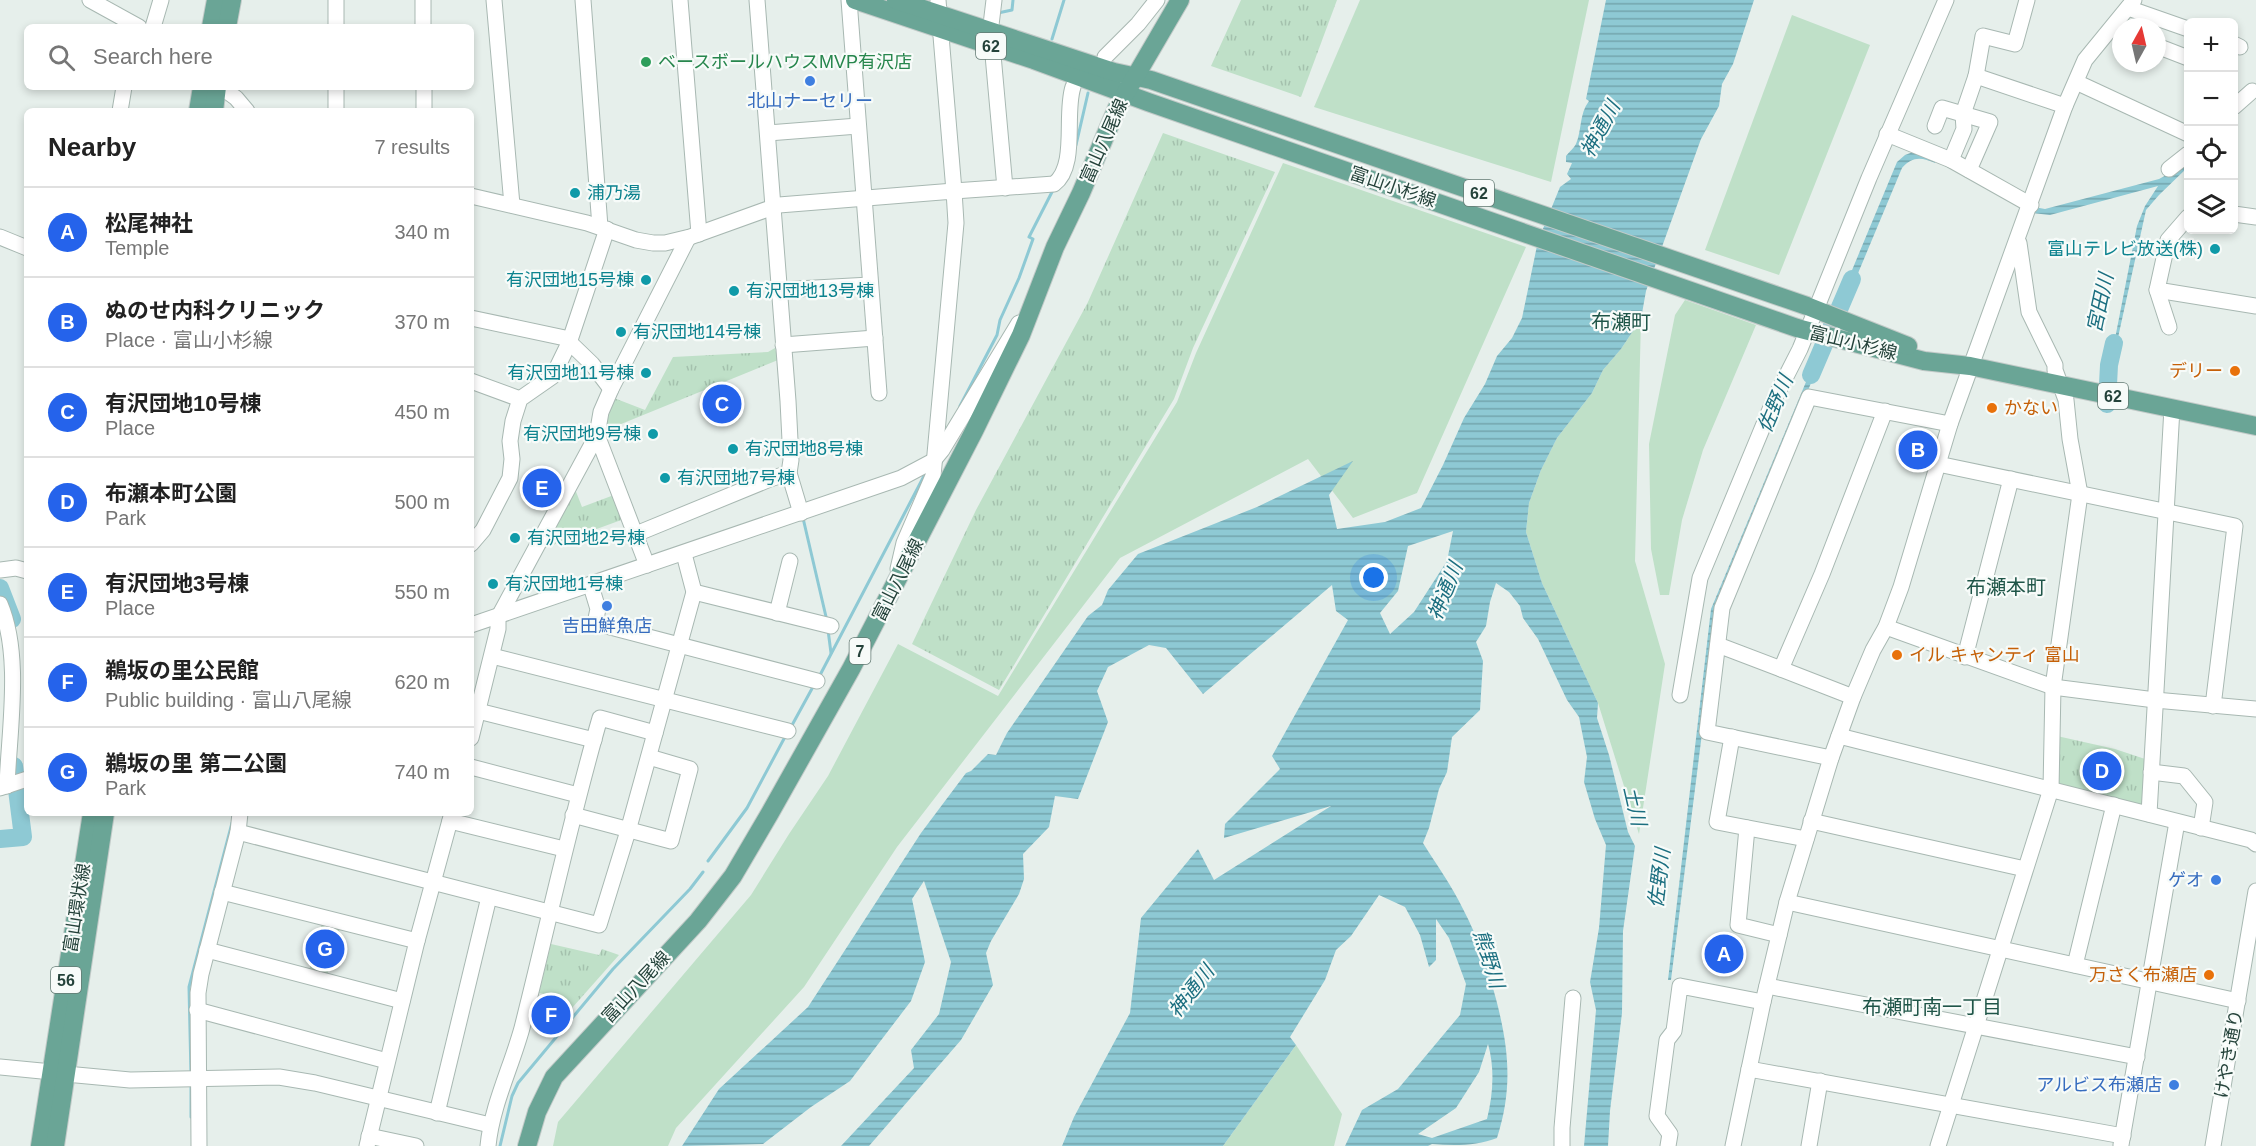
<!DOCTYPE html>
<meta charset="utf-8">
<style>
:root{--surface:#fff;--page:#f2f2f2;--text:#222;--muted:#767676;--line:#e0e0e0;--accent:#2563eb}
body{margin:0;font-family:Helvetica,"Noto Sans JP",sans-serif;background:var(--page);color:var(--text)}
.controls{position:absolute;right:18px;top:18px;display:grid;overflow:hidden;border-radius:9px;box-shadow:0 3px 9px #0003}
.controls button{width:54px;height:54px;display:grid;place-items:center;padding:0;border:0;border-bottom:2px solid var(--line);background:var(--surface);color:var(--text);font:30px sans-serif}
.compass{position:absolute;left:2112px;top:18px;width:54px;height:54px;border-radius:50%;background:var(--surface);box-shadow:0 3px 9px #0003;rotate:8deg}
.you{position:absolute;left:1374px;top:578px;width:21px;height:21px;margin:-15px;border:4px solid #fff;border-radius:50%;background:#1a73e8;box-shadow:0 0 0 9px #1a73e833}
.badge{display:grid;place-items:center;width:39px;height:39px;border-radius:50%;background:var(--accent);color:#fff;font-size:20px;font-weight:700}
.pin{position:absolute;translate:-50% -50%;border:3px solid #fff;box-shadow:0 2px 6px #0006}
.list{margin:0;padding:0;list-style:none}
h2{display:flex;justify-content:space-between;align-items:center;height:78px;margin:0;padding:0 24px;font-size:26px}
h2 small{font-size:20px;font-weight:400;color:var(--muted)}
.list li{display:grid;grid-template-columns:39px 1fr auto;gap:18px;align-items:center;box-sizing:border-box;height:90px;padding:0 24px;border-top:2px solid var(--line)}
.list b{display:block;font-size:22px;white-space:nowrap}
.list p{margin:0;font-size:20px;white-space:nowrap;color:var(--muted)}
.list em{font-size:20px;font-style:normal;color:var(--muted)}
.icon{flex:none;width:33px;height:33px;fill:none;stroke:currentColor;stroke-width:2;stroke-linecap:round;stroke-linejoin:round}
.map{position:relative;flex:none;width:2256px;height:1146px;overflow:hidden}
.search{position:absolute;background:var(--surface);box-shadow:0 3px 9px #0003;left:24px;top:24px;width:450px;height:66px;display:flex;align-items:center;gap:15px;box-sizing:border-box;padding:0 21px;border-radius:9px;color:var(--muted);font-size:22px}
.panel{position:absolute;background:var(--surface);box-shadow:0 3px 9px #0003;left:24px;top:108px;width:450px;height:708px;border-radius:9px}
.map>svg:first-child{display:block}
.grass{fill:#bfe0c8}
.park{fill:url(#park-tufts)}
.water{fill:url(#water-rules);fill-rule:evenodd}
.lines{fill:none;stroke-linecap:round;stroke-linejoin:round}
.stream{stroke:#8ec9d4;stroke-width:3}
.river{stroke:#8ec9d4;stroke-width:18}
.minor-casing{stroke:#a8b8b2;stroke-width:17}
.major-casing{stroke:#c2cac8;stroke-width:20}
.minor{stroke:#fff;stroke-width:15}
.major{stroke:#6aa596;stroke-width:18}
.leisure-dot{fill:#2e9e5b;stroke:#f7fbf9;stroke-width:2}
.shop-dot{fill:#3f7fe0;stroke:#f7fbf9;stroke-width:2}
.culture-dot{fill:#0f9aa8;stroke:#f7fbf9;stroke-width:2}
.food-dot{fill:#e8710a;stroke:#f7fbf9;stroke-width:2}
.labels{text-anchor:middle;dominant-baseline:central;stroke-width:4.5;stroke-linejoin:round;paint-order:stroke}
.shield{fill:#f7fbf9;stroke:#637a73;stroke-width:1.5}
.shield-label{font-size:16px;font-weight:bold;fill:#24423a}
.leisure-label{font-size:18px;fill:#27864d;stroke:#f7fbf9;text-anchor:start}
.shop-label{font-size:18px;fill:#366cbe;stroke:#f7fbf9}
.street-label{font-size:18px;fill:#24423a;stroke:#f7fbf9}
.culture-label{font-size:18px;fill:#0d838f;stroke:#f7fbf9;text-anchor:start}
.food-label{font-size:18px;fill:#c56008;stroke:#f7fbf9;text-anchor:end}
.water-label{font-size:20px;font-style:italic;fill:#1c6f80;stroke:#f7fbf9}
.neighbourhood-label{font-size:20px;fill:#1f5548;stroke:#f7fbf9}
</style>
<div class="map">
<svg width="2256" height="1146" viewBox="0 0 2256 1146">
<defs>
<pattern id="park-tufts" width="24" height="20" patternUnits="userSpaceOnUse" patternTransform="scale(1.5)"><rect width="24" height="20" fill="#bfe0c8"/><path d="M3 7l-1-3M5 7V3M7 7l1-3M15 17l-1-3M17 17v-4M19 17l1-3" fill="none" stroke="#a4c1ad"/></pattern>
<pattern id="water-rules" width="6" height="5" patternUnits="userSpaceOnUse" patternTransform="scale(1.5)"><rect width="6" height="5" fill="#8ec9d4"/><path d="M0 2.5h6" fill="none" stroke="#74a5ad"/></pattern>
</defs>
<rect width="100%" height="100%" fill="#e6efeb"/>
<g class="grass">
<path d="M1360,0H1589L1551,182L1314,107Z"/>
<path d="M1792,15L1870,45L1779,275L1705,250Z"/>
<path d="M1283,163L1526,247L1417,493L1353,518L1308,459L1120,558L897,847L804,987L676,1128L668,1146H553L558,1122L751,895L789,834L828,776L898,644L998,696L1177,402L1196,353Z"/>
<path d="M1685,300L1756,325L1703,450L1682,520L1669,595H1660L1651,549L1649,444L1675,315Z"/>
<path d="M1641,319L1635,561L1665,664L1639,834L1598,703L1542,583L1526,532L1529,503L1541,470L1557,438L1592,393L1603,370L1621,349Z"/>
<path d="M1296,1045L1342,1114L1334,1146H1223Z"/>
</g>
<g class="park">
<path d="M1241,0H1337L1301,97L1211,66Z"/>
<path d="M1163,133L1275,172L1193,348L1174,399L999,690L912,644L976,510L1088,302Z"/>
<path d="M775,348L778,360L604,431L614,398L645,410L673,357L768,352Z"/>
<path d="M575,489L582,507L614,495L624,519L542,549Z"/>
<path d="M2057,736L2115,749L2148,760L2145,804L2142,806L2058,786Z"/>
<path d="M322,923L340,927L327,976L309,971Z"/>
<path d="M551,944L599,955L602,949L619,955L572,1008L542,1001L544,994L539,993Z"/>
</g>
<g class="water">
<path d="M1606,0H1754L1733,64L1722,84L1719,106L1701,139L1646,291L1641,319L1621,349L1603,370L1592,393L1557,438L1541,470L1529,503L1526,532L1542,583L1598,703L1597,718L1609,755L1628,832L1635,846L1623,931L1622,1013L1610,1111L1608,1146H1584L1596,1010L1590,982L1599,928L1606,845L1595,819L1584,782L1587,757L1579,717L1567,700L1538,639L1523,618L1520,606L1509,592L1496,583L1490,602L1486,626L1476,642L1483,661L1480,710L1452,737L1447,772L1439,789L1429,828L1423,843C1436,864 1452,886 1463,909C1479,940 1487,965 1496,999C1509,1049 1513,1088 1497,1138C1477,1146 1454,1146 1432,1144L1428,1146H1345L1362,1110L1398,1089L1460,1015L1466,984L1449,938L1436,919V960L1429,967L1420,935L1405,907L1379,895L1351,936L1336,950L1325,980L1290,1037L1296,1045L1223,1146H1062L1074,1117L1130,1013L1141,918L1198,849L1214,880L1331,806L1224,838L1225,824L1280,769L1272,756L1348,620L1336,611L1332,585L1203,694L1166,648L1149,645L1108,667L1097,691L1108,722L1078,799L1055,796L1049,827L1023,854L1024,879L1019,894L991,941L986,953L993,985L961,1040L869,1146H841L914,1068L911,1050L939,1014L951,962L924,881L912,899L925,962L911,1001L850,1081L811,1107L763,1144L682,1146L719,1089L808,1007L921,833L966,773L971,771L988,754L996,755L1007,733L1088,616L1102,605L1108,590L1138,554L1257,507L1353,461L1329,495L1337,529L1385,522L1421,508L1443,465L1464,418L1485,384L1497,356L1512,338L1522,318L1538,241L1560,187L1571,179L1567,174L1572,163L1566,162V156C1569,152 1574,148 1576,144C1582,130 1579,114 1589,101L1586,99ZM1453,531L1447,561L1414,612L1390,634L1380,613L1398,591L1408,546ZM1488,1044C1495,1069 1493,1095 1487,1119L1432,1138L1418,1134L1456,1108L1479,1072Z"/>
<path d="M1913,152L1936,156L1935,163C1922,157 1912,156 1902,168L1846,302L1840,299L1897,162L1905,155Z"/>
<path d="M2188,158V167L2159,195L2146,210L2112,365L2113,366L2111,369L2107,365L2112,354L2137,226L2145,206L2158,186L2050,215L2031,213L2034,207L2045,209L2159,179L2172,172Z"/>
<path d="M1816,351L1824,352L1718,606L1671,980H1668L1711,609L1816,358Z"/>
</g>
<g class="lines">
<g class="stream">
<path d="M998,13L1012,10L1013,0"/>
<path d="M1052,39L1064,0"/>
<path d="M1076,145L1088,93"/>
<path d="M960,406L997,335L1000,320L1019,278L1033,239L1029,237L1053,190"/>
<path d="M803,518L827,621"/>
<path d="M828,630L831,653"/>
<path d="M819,677L924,476"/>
<path d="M791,727L814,685"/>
<path d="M708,861L747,808L786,735"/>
<path d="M191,1075L189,987L232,823"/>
<path d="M191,1085V1117"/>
<path d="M500,1146L512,1096L518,1083L613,969L690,889L703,872"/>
</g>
<g class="river">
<path d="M1811,375L1852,279"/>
<path d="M2107,404L2109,365L2114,343"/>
<path d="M0,588L12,619"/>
<path d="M0,839L23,837L14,766"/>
</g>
<defs>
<g id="minor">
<path d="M90,0L139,27"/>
<path d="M336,0V27"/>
<path d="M423,0V27"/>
<path d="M494,0L512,205"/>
<path d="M583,0L600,227"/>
<path d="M680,0L699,234"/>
<path d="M757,0L788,401L791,460L789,473L801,513"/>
<path d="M849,0L879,393"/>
<path d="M938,0L954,191L1054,184C1078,166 1064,114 1073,87"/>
<path d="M2128,8L2188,29"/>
<path d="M991,25L994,0"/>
<path d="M153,27L161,0"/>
<path d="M2234,44L2240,47"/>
<path d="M2157,46L2188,58"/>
<path d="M993,55L1005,188"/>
<path d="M1105,57L1138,24L1157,0"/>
<path d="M1976,76L2065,106"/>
<path d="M2076,82L2188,134"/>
<path d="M221,87L236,98L247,111"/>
<path d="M336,87V111"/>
<path d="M424,87V111"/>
<path d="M2234,107L2252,91"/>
<path d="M120,111L124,87"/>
<path d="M1935,126L1942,108L1990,122L1969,170"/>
<path d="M768,133L858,126"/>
<path d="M1887,134L1951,160L2031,205"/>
<path d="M1951,160L1964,129L1963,114L1976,76L1983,36L2015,44L2027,0"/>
<path d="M2169,169L2188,154"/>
<path d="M471,196L587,223L636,240L653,243H665L690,237L779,205L954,191L956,223L933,476L904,543L898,569"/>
<path d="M2234,214L2256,217"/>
<path d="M2188,217L2168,240L2157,290L2256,306"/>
<path d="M0,237L27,248"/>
<path d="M779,290L870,285"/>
<path d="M2157,290L2169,327"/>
<path d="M471,318L565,338L592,364L611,389"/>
<path d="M783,345L875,338"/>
<path d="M471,381L520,399"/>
<path d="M597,435L647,565"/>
<path d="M1938,464L2235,526L2213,706"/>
<path d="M636,534L770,479L789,473"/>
<path d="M471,544L483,530L510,478L512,459L510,441L513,421L520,399L553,376L569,343L607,229"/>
<path d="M0,570L16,568L27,571"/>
<path d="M591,586L598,609L595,623L817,681"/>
<path d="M694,592L831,626"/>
<path d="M0,604C22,656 9,730 7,786"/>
<path d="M777,613L790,561"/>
<path d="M471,625L901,478L933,461L942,450L1019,323"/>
<path d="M1886,627L2053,687L2155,700L2256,709"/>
<path d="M1718,645L1781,669"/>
<path d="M492,656L788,731"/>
<path d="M1965,657L2011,479"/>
<path d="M1680,695L1700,578L1774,400L1800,349L1869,178L1946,0"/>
<path d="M1853,697L1781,669L1822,574L1885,411"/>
<path d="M478,711L594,740"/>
<path d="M1839,736L2251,840L2256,844"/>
<path d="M1732,737L1717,822L1806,839"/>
<path d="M471,738L498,629V618L597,435L601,412L611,389L688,238"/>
<path d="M1831,758L1707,732L1722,608L1809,397L1950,424"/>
<path d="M471,767L578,795"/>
<path d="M2151,772L2184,776L2205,802L2201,828"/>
<path d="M0,788L27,779"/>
<path d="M2149,814L2172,408"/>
<path d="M573,815L671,841L690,769L649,757"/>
<path d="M450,821L564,849"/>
<path d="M1811,821L2025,869"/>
<path d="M1747,828L1738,925L1779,935"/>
<path d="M238,832L599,925L628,831L694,592L684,554"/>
<path d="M222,892L417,941"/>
<path d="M1787,902L2238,1001"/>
<path d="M207,950L402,1001"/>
<path d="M2075,965L2114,805"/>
<path d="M1767,986L2137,1057"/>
<path d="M197,1010L387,1061"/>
<path d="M0,1067L52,1072"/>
<path d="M1749,1069L2123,1136"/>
<path d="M66,1074L130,1080L279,1077L315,1083L490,1125"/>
<path d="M437,1113L489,897"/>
<path d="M369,1136L416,1146"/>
<path d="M2121,1145L2177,822"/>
<path d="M199,1146L198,993L201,974L238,832L240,813"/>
<path d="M367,1146L417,941L452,813"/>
<path d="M488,1146C492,1105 511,1068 522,1028C548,925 570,821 600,718L655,733"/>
<path d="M1562,1146V1128L1573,998"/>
<path d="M1668,1146L1670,1134L1657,1116L1667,1040L1674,1031L1680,986L1763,1002"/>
<path d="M1733,1146L1763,1002L1787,902L1831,758L1853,697L1873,650L1886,627L1901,587L1950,424L2065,106L2085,60L2134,0"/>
<path d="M1809,1146L1820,1081"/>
<path d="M1938,1146L2051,789L2053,687L2080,494L2070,439L2066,400L2055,370V365L2029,312L2019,243"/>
<path d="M2213,1146L2256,891"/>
</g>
<g id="major">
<path d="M855,0L1034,60L1148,102L1797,328L1924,361L1970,366L2256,426"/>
<path d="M896,0L1114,72L1151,80L1807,306L1908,346"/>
<path d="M211,27L216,0"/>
<path d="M227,27L232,0"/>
<path d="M198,111L202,87"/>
<path d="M214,111L217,87"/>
<path d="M40,1146L92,813"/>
<path d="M55,1146L105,813"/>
<path d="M527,1146L537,1112L554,1077L698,921L733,876L770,813L851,669L974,431L1021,335L1055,247L1081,193L1117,108L1180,0"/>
</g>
</defs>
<use href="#minor" class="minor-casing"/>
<use href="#major" class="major-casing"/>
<use href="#minor" class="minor"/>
<use href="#major" class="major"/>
</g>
<circle class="leisure-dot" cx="646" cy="62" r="6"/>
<g class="shop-dot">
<circle cx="810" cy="81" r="6"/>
<circle cx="607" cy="606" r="6"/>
<circle cx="2216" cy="880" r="6"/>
<circle cx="2174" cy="1085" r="6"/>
</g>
<g class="culture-dot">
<circle cx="575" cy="193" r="6"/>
<circle cx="2215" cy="249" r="6"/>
<circle cx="646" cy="280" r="6"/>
<circle cx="734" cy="291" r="6"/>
<circle cx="621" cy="332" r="6"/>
<circle cx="646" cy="373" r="6"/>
<circle cx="653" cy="434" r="6"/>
<circle cx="733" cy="449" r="6"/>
<circle cx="665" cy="478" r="6"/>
<circle cx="515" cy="538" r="6"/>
<circle cx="493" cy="584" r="6"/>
</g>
<g class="food-dot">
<circle cx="2235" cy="371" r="6"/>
<circle cx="1992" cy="408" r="6"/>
<circle cx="1897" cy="655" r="6"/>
<circle cx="2209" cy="975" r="6"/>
</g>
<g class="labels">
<g class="shield">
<rect x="976" y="33" width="30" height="26" rx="4.5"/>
<rect x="1464" y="180" width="30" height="26" rx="4.5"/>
<rect x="2098" y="383" width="30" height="26" rx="4.5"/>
<rect x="849.5" y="638" width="21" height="26" rx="4.5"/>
<rect x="51" y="967" width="30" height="26" rx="4.5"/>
</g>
<g class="shield-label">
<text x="991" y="46">62</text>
<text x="1479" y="193">62</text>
<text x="2113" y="396">62</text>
<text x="860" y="651">7</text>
<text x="66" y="980">56</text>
</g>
<g class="leisure-label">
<text x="658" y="62">ベースボールハウスMVP有沢店</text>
</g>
<g class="shop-label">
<text x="810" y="101">北山ナーセリー</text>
<text x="607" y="626">吉田鮮魚店</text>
<text x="2204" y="880" text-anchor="end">ゲオ</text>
<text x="2162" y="1085" text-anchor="end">アルビス布瀬店</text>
</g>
<g class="street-label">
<text transform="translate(1104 141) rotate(-66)">富山八尾線</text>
<text transform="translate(1393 187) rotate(19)">富山小杉線</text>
<text transform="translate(1853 343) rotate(14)">富山小杉線</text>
<text transform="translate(898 580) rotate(-63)">富山八尾線</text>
<text transform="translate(77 908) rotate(-81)">富山環状線</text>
<text transform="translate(636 987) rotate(-47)">富山八尾線</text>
<text transform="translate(2229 1054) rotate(-80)">けやき通り</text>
</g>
<g class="culture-label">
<text x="587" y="193">浦乃湯</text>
<text x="2203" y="249" text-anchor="end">富山テレビ放送(株)</text>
<text x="634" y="280" text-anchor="end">有沢団地15号棟</text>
<text x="746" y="291">有沢団地13号棟</text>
<text x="633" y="332">有沢団地14号棟</text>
<text x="634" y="373" text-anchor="end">有沢団地11号棟</text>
<text x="641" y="434" text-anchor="end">有沢団地9号棟</text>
<text x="745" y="449">有沢団地8号棟</text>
<text x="677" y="478">有沢団地7号棟</text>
<text x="527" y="538">有沢団地2号棟</text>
<text x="505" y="584">有沢団地1号棟</text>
</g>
<g class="food-label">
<text x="2223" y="371">デリー</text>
<text x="2004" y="408" text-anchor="start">かない</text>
<text x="1909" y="655" text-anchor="start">イル キャンティ 富山</text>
<text x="2197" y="975">万さく布瀬店</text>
</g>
<g class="water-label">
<text transform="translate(1600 129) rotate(-62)">神通川</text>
<text transform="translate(2100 303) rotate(-78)">宮田川</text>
<text transform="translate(1775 404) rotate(-67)">佐野川</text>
<text transform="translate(1445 591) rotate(-68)">神通川</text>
<text transform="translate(1635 806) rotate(77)">土川</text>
<text transform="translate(1659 878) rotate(-83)">佐野川</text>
<text transform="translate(1489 959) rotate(73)">熊野川</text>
<text transform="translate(1191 991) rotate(-52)">神通川</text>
</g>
<g class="neighbourhood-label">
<text x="1621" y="322">布瀬町</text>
<text x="2006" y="587">布瀬本町</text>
<text x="1932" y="1007">布瀬町南一丁目</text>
</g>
</g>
</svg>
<div class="controls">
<button>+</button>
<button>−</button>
<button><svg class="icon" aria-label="locate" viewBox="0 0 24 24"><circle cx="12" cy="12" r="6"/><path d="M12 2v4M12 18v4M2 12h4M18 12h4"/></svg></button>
<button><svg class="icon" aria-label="layers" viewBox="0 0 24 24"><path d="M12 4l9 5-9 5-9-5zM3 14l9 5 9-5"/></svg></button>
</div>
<svg class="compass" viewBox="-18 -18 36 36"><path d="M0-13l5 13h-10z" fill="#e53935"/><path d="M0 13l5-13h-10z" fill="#767676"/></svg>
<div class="you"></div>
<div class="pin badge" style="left:1724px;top:954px">A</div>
<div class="pin badge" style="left:1918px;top:450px">B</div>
<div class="pin badge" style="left:722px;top:404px">C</div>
<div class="pin badge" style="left:2102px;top:771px">D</div>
<div class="pin badge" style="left:542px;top:488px">E</div>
<div class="pin badge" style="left:551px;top:1015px">F</div>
<div class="pin badge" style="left:325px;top:949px">G</div>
<div class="search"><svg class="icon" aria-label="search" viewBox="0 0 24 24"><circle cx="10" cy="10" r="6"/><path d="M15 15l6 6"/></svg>Search here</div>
<section class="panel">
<h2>Nearby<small>7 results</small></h2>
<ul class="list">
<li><span class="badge">A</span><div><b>松尾神社</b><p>Temple</p></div><em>340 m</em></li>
<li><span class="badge">B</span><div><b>ぬのせ内科クリニック</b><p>Place · 富山小杉線</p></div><em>370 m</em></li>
<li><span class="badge">C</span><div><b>有沢団地10号棟</b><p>Place</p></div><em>450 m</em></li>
<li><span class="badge">D</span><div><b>布瀬本町公園</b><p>Park</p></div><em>500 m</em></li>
<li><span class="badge">E</span><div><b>有沢団地3号棟</b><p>Place</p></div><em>550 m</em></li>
<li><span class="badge">F</span><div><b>鵜坂の里公民館</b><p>Public building · 富山八尾線</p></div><em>620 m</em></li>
<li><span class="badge">G</span><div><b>鵜坂の里 第二公園</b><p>Park</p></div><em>740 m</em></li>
</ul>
</section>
</div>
